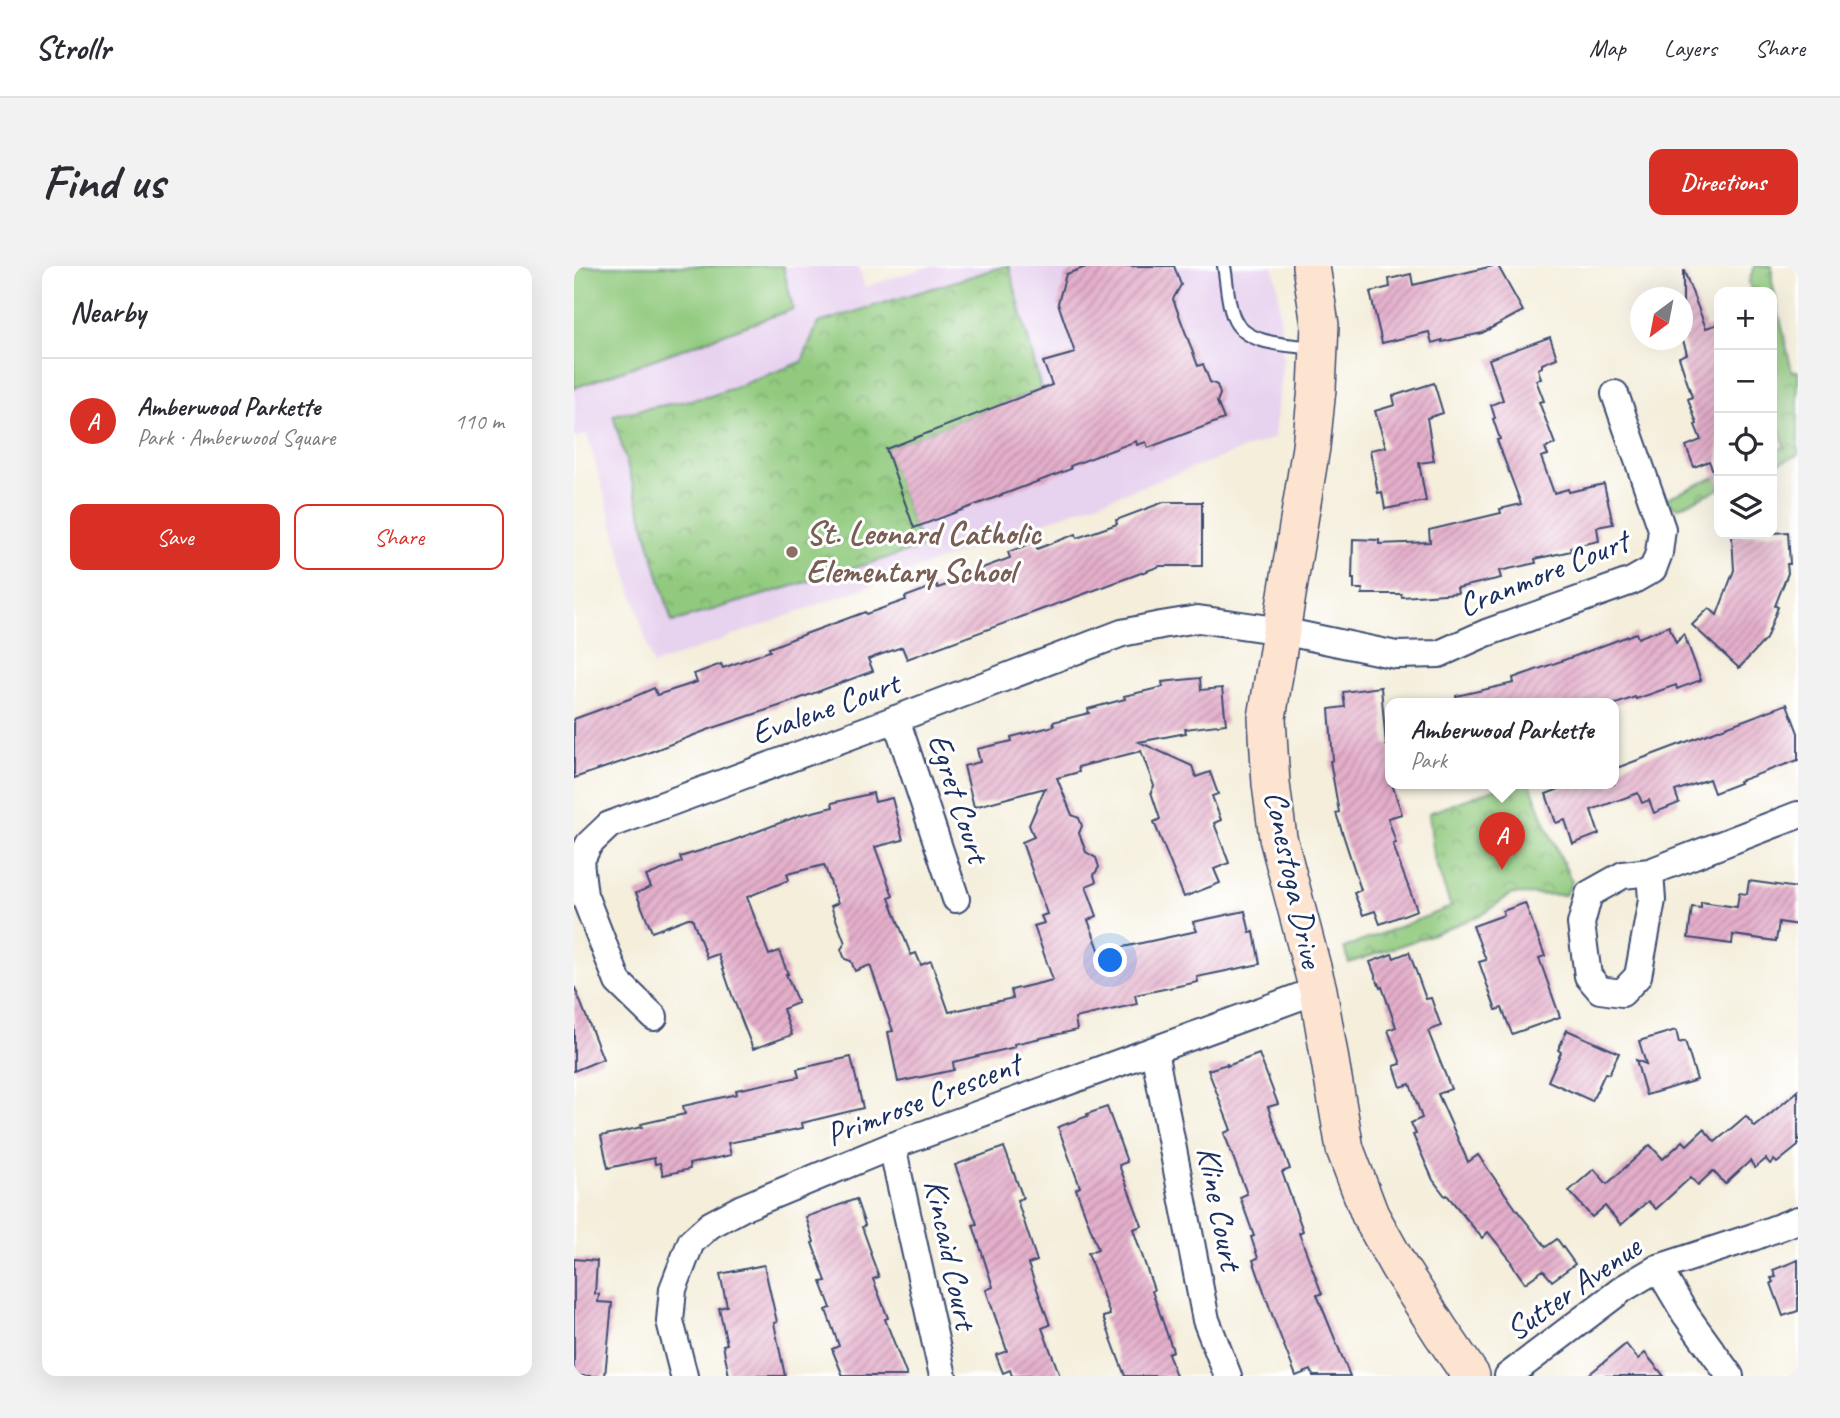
<!DOCTYPE html>
<meta charset="utf-8">
<style>
:root{--surface:#fff;--page:#f2f2f3;--text:#2b2b33;--muted:#7c7c81;--line:#e1e1e2;--accent:#d93025}
body{margin:0;font-family:Caveat,sans-serif;background:var(--page);color:var(--text)}
.controls{position:absolute;right:21px;top:21px;display:grid;overflow:hidden;border-radius:14px;box-shadow:0 7px 28px #0002}
.controls button{width:63px;height:63px;display:grid;place-items:center;padding:0;border:0;border-bottom:2px solid var(--line);background:var(--surface);color:var(--text);font:35px sans-serif}
.compass{position:absolute;left:1056px;top:21px;width:63px;height:63px;border-radius:50%;background:var(--surface);box-shadow:0 7px 28px #0002;rotate:212deg}
.you{position:absolute;left:537px;top:695px;width:24px;height:24px;margin:-18px;border:5px solid #fff;border-radius:50%;background:#1a73e8;box-shadow:0 0 0 10px #1a73e833}
.badge{display:grid;place-items:center;width:46px;height:46px;border-radius:50%;background:var(--accent);color:#fff;font-size:23px;font-weight:700}
.pin{position:absolute;translate:-50% -58px;filter:drop-shadow(0 2px 4px #0008)}
.pin::after{content:'';position:absolute;top:37px;width:24px;height:21px;background:inherit;clip-path:polygon(0 0,100% 0,50% 100%)}
.popup{position:absolute;left:811px;top:432px;width:234px;height:91px;box-sizing:border-box;display:grid;place-content:center;border-radius:14px;background:var(--surface);filter:drop-shadow(0 2px 5px #0005);font-size:23px;white-space:nowrap;color:var(--muted)}
.popup b{font-size:26px;color:var(--text)}
.popup::after{content:'';position:absolute;left:50%;top:100%;margin-left:-14px;border:14px solid transparent;border-top-color:var(--surface)}
.list{margin:0;padding:0;list-style:none}
h2{display:flex;justify-content:space-between;align-items:center;height:91px;margin:0;padding:0 28px;font-size:30px}
h2 small{font-size:23px;font-weight:400;color:var(--muted)}
.list li{display:grid;grid-template-columns:46px 1fr auto;gap:21px;align-items:center;box-sizing:border-box;height:126px;padding:0 28px;border-top:2px solid var(--line)}
.list b{display:block;font-size:26px;white-space:nowrap}
.list p{margin:0;font-size:23px;white-space:nowrap;color:var(--muted)}
.list em{font-size:23px;font-style:normal;color:var(--muted)}
.actions{display:flex;gap:14px;padding:21px 28px}
.actions a{flex:1;padding:16px 0;border:2px solid var(--accent);border-radius:14px;text-align:center;font-size:24px;color:var(--accent)}
.actions .main{background:var(--accent);color:#fff}
.icon{flex:none;width:38px;height:38px;fill:none;stroke:currentColor;stroke-width:2;stroke-linecap:round;stroke-linejoin:round}
.map{position:relative;flex:none;width:1224px;height:1110px;overflow:hidden;border-radius:14px}
header{display:flex;align-items:center;gap:42px;box-sizing:border-box;height:98px;padding:0 35px;background:var(--surface);border-bottom:2px solid var(--line)}
header strong{font-size:33px}
nav{display:flex;gap:38px;margin-inline-start:auto;font-size:24px}
.intro{display:flex;align-items:center;justify-content:space-between;box-sizing:border-box;height:168px;padding:0 42px}
h1{margin:0;font-size:49px}
.button{padding:18px 32px;border-radius:14px;background:var(--accent);color:#fff;font-size:24px;font-weight:700}
main{display:flex;gap:42px;padding:0 42px}
aside{flex:1;background:var(--surface);border-radius:14px;box-shadow:0 7px 28px #0002}
.map>svg:first-child{display:block}
.built{fill:#e7d2ef}
.grass{fill:#91ca7e;stroke:#567c6e;stroke-width:2}
.park{fill:url(#park-crowns);stroke:#567c6e;stroke-width:2}
.building{fill:url(#building-hatch)}
.lines{fill:none;stroke-linecap:round;stroke-linejoin:round}
.lane-casing{stroke:#3c4c71;stroke-width:16}
.street-casing{stroke:#3c4c71;stroke-width:30}
.secondary-casing{stroke:#3c4c71;stroke-width:40}
.lane{stroke:#fff;stroke-width:12}
.street{stroke:#fff;stroke-width:26}
.secondary{stroke:#fde4d1;stroke-width:37}
.education-dot{fill:#8d6e63;stroke:#fff;stroke-width:2.5}
.labels{text-anchor:middle;dominant-baseline:central;stroke-width:6;stroke-linejoin:round;paint-order:stroke}
.education-label{font-size:33px;font-weight:bold;fill:#785e54;stroke:#fff;text-anchor:start}
.street-label{font-size:33px;fill:#1b2f5e;stroke:#fff}
</style>
<header>
<strong>Strollr</strong>
<nav><a>Map</a><a>Layers</a><a>Share</a></nav>
</header>
<div class="intro"><h1>Find us</h1><a class="button">Directions</a></div>
<main>
<aside>
<h2>Nearby<small></small></h2>
<ul class="list">
<li><span class="badge">A</span><div><b>Amberwood Parkette</b><p>Park · Amberwood Square</p></div><em>110 m</em></li>
</ul>
<div class="actions"><a class="main">Save</a><a>Share</a></div>
</aside>
<div class="map">
<svg width="1224" height="1110" viewBox="0 0 1224 1110">
<defs>
<pattern id="park-crowns" width="20" height="18" patternUnits="userSpaceOnUse" patternTransform="scale(1.75)"><rect width="20" height="18" fill="#91ca7e"/><path d="M2 6a3 3 0 1 1 6 0M12 15a3 3 0 1 1 6 0" fill="none" stroke="#76a46a"/></pattern>
<pattern id="building-hatch" width="6" height="6" patternUnits="userSpaceOnUse" patternTransform="scale(1.75)"><rect width="6" height="6" fill="#e5afcb"/><path d="M-1 1l2-2M0 6l6-6M5 7l2-2" fill="none" stroke="#b98fa8"/></pattern>
</defs>
<rect width="100%" height="100%" fill="#fff"/>
<filter id="ink" filterUnits="userSpaceOnUse"><feTurbulence type="fractalNoise" baseFrequency=".0143" numOctaves="2"/><feDisplacementMap in="SourceGraphic" scale="14" xChannelSelector="R" yChannelSelector="G"/><feConvolveMatrix kernelMatrix="1 2 1 2 8 2 1 2 1" color-interpolation-filters="sRGB"/></filter>
<filter id="wash" filterUnits="userSpaceOnUse"><feTurbulence type="fractalNoise" baseFrequency=".00686" numOctaves="4" result="noise"/><feDisplacementMap in="SourceGraphic" scale="28" xChannelSelector="R" yChannelSelector="G"/><feGaussianBlur stdDeviation="1.57" result="paint"/><feColorMatrix in="noise" values="0 0 0 0 0 0 0 0 0 0 0 0 0 0 0 0 0 1.4 0 .05"/><feComposite in="paint" operator="in"/></filter>
<g filter="url(#wash)">
<rect width="100%" height="100%" fill="#f4eedb"/>
<path class="built" d="M0,0H284L291,21L356,0H699L704,22L709,92L700,172L79,399L13,168L0,172Z"/>
<path class="grass" d="M0,0H209L219,43L0,122Z"/>
<g class="park">
<path d="M431,0H435L467,123L313,183L340,262L350,281L98,356L39,149L137,130L228,96L244,57Z"/>
<path d="M1180,0H1198V16L1218,106L1224,105V189L1198,200V186L1210,181L1198,125V26H1177L1175,16Z"/>
<path d="M1145,209V223L1103,242L1091,233Z"/>
<path d="M934,518H956L973,561L998,616L991,629L937,628L909,648L851,671L775,697L770,682L877,641L860,592L855,547Z"/>
</g>
<g id="blocks">
<g class="building">
<path d="M515,0H600L607,19L599,33L624,100L629,98L636,116L643,119L646,128L643,136L650,153L574,182L572,176L563,179L562,175L496,200L497,203L340,262L312,183L478,119L469,96L501,87L484,37L492,8Z"/>
<path d="M919,0H924L949,45L908,67L868,76V74L858,77L855,66L808,77L796,26L816,21L815,13L837,8L839,19Z"/>
<path d="M1109,5H1110L1132,62L1145,58V217L1144,218L1135,195L1120,201L1112,180L1127,174L1121,159L1123,158L1114,133L1118,131L1105,91L1113,88L1109,74Z"/>
<path d="M976,71L983,92L968,98V101L964,103L967,113L962,114L970,135L965,136L981,178L971,182L974,189L967,191L980,227L994,223L995,226L1030,218L1039,258L1023,261L1025,275L996,281L997,285L961,293L962,297L925,305L927,312L883,322L884,327L828,331L827,328H788L789,323H780V313H778L779,273L805,274V278L856,276L855,264L927,247L926,243L947,238L923,174L926,173L919,153L921,152L917,139L929,134L915,93Z"/>
<path d="M860,117L869,147L853,152L860,195L845,197L852,235L811,243L808,226L804,227L796,184L812,181L801,145L821,139L819,130Z"/>
<path d="M590,236H628V300H586L333,393L328,381L294,393L299,405L211,438L136,463L71,488L0,512V453L55,433L80,422L83,429L123,416L120,408L147,398L149,402L196,385L195,382L223,371L291,346L292,348L332,334L331,331L363,319L364,322L401,309L400,305L436,292L434,286L461,276L463,283L502,268L503,272L543,258L542,254Z"/>
<path d="M1214,266L1216,298H1213L1214,307L1201,340L1204,341L1192,373L1165,402L1118,359L1135,342L1143,349L1160,304L1158,270Z"/>
<path d="M1095,360L1102,377L1110,368L1127,414L1103,423L1102,419L1062,433L1061,431L1042,438H883L882,430L940,417L939,412L1004,389L1062,367L1064,372Z"/>
<path d="M626,412L627,424L648,422L652,458L611,463L612,467L565,476L618,500L622,511L636,506L644,528L638,530L647,554L640,557L655,597L640,603L646,617L610,631L580,556L586,553L577,526L580,520L567,485L504,501L505,506L483,512L498,549L505,552L508,560L505,567L512,586L522,592L525,601L520,609L522,616L512,620L523,650L514,654L526,686L623,665L619,656L671,645L676,667L680,666L686,698L623,711L624,716L561,729L563,738L501,752L503,764L440,778L441,781L379,796L380,804L324,816L314,766L319,765L296,699L281,705L277,695L271,693L267,683L271,677L257,640L264,637L250,599L213,608L215,614L173,631L195,689L205,685L214,708H212L224,737L209,743L218,769L179,783L159,732L144,688L133,692L118,652H114L78,666L62,627L77,621L72,610L108,596L106,591L155,576L227,549L259,541L258,537L299,527L301,536L318,532L329,574L301,581L319,630L315,632L337,689L342,687L347,699L357,695L375,746L439,732L437,724L479,714L460,660L470,657L467,650L473,648L448,576L460,571L455,559L471,522L400,541L390,500L406,496L403,483L438,475L437,471L480,460L479,456L515,447L514,443L551,433L550,430L589,421L588,416Z"/>
<path d="M807,421L812,479L816,478V518H818L828,548L814,552L822,577L819,578L825,596L843,644L806,658L801,645L789,649L780,627L787,624L762,547L765,546L756,495L759,494L755,443L771,441L769,426Z"/>
<path d="M1213,438L1224,467V494L1165,515L1166,517L1140,527L1135,513L1101,525L1105,537L1080,547L1075,534L1068,537L1064,527L1017,544L1025,568L999,578L991,554L982,557L972,528L998,518H1040V503Z"/>
<path d="M1175,615L1224,622V659L1205,656L1202,675L1159,669L1158,678L1114,672L1118,641L1127,642V636L1163,641L1165,627L1173,628Z"/>
<path d="M951,637L971,690L965,692L986,751L938,768L928,742L922,744L905,696L912,694L899,660L930,649L929,645Z"/>
<path d="M835,686L852,733L857,732L867,760L854,765L877,823L864,828L894,896L904,889L942,943L972,981L983,973L1001,998L978,1015L969,1004L951,1017L937,997L938,996L914,966L908,972L873,929L871,930L859,914L839,869L842,868L837,857L848,852L836,818L827,821L820,800L827,798L814,764L822,761L808,721L806,722L796,696L818,688L820,692Z"/>
<path d="M1,722L29,793L0,805V723Z"/>
<path d="M993,764L1045,787L1035,808L1031,807L1018,835L974,815L987,786L984,784Z"/>
<path d="M1102,764L1105,777L1111,775L1123,814L1072,829L1062,794L1072,798L1065,775Z"/>
<path d="M685,788L704,838L694,841L716,903L708,906L729,965L725,967L748,1028L743,1029L776,1110H739L737,1104L722,1110L700,1054L679,994L684,992L677,971L680,970L666,931L673,928L650,867L657,864L634,804L653,798V800Z"/>
<path d="M277,791L289,842L228,857L229,862L154,877L157,889L115,898L116,903L89,909L86,897L81,898L80,892L34,902L27,870L68,861L67,858L111,848L109,840L163,828L162,824L225,811L223,803Z"/>
<path d="M1224,825V880L1203,897L1200,894L1196,898L1192,893L1181,902L1176,895L1151,918L1139,905L1124,919L1117,911L1082,943L1074,935L1047,959L1031,940L1018,951L995,925L1020,903L1033,918L1076,879L1089,893L1109,875L1113,879L1130,863L1141,876L1172,850L1181,861Z"/>
<path d="M533,841L553,896L545,899L568,960L559,963L580,1024L578,1025L599,1085L594,1087L602,1110H551L529,1051L536,1049L514,987L524,983L502,923L506,921L484,861L514,850L513,848Z"/>
<path d="M430,881L449,932L443,934L463,995L454,998L476,1059L468,1062L486,1110H438L436,1104L429,1107L422,1089L433,1085L412,1024L419,1021L399,959L403,958L381,899Z"/>
<path d="M282,933L291,959L288,961L297,986L296,987L305,1011L299,1013L314,1052L311,1053L333,1110H269L258,1083L265,1080L252,1044L257,1042L247,1016L252,1015L238,977L240,976L232,951Z"/>
<path d="M0,993L23,995L21,1028H25L24,1036L38,1037L31,1110H0Z"/>
<path d="M1224,994V1045L1209,1050L1197,1017L1199,1016L1197,1012L1202,1011L1199,1004Z"/>
<path d="M190,999L203,1056L200,1057L211,1110H155L149,1079L153,1078L145,1042L153,1040L146,1008Z"/>
<path d="M1052,1078L1064,1093L1071,1087L1090,1110H1013Z"/>
</g>
</g>
</g>
<g filter="url(#ink)">
<use href="#blocks" fill-opacity="0" stroke="#3c4c71" stroke-width="2"/>
<g class="lines">
<defs>
<path id="lane" d="M650,0C653,16 653,35 659,50C669,80 718,79 743,82"/>
<g id="street">
<path d="M322,453L382,633"/>
<path d="M1076,606L1078,634L1064,710L1048,727L1026,724L1014,710L1007,658L1015,628L1049,609L1076,606L1224,549"/>
<path d="M80,751L44,716L10,629L6,596L15,578L35,559L322,453L548,367L587,359L624,353L708,365L822,389L865,388L912,367L1058,315L1079,303L1085,287L1088,263L1041,128"/>
<path d="M580,785L632,1054L654,1110"/>
<path d="M318,880L369,1110"/>
<path d="M1084,1002L1112,1049L1156,1110"/>
<path d="M110,1110L96,1055L99,1023L117,976L136,959L168,942L318,880L744,724"/>
<path d="M934,1110L1050,1022L1084,1002L1179,971L1224,954"/>
</g>
<path id="secondary" d="M737,0L746,59L743,123L737,181L693,452L697,518L704,572L744,724L771,883L796,949L825,1001L867,1066L897,1110"/>
</defs>
<use href="#lane" class="lane-casing"/>
<use href="#street" class="street-casing"/>
<use href="#secondary" class="secondary-casing"/>
<use href="#lane" class="lane"/>
<use href="#street" class="street"/>
<use href="#secondary" class="secondary"/>
</g>
</g>
<circle class="education-dot" cx="218" cy="286" r="7"/>
<g class="labels">
<g class="education-label">
<text x="232" y="267">St. Leonard Catholic<tspan x="232" dy="38">Elementary School</tspan></text>
</g>
<g class="street-label">
<text transform="translate(969 307) rotate(-22)">Cranmore Court</text>
<text transform="translate(251 442) rotate(-20)">Evalene Court</text>
<text transform="translate(385 532) rotate(72)">Egret Court</text>
<text transform="translate(720 613) rotate(78)">Conestoga Drive</text>
<text transform="translate(349 833) rotate(-21)">Primrose Crescent</text>
<text transform="translate(646 942) rotate(79)">Kline Court</text>
<text transform="translate(377 988) rotate(78)">Kincaid Court</text>
<text transform="translate(999 1022) rotate(-35)">Sutter Avenue</text>
</g>
</g>
</svg>
<div class="controls">
<button>+</button>
<button>−</button>
<button><svg class="icon" aria-label="locate" viewBox="0 0 24 24"><circle cx="12" cy="12" r="6"/><path d="M12 2v4M12 18v4M2 12h4M18 12h4"/></svg></button>
<button><svg class="icon" aria-label="layers" viewBox="0 0 24 24"><path d="M12 4l9 5-9 5-9-5zM3 14l9 5 9-5"/></svg></button>
</div>
<svg class="compass" viewBox="-18 -18 36 36"><path d="M0-13l5 13h-10z" fill="#e53935"/><path d="M0 13l5-13h-10z" fill="#7c7c81"/></svg>
<div class="you"></div>
<div class="pin badge" style="left:928px;top:604px">A</div>
<div class="popup"><b>Amberwood Parkette</b>Park</div>
</div>
</main>
